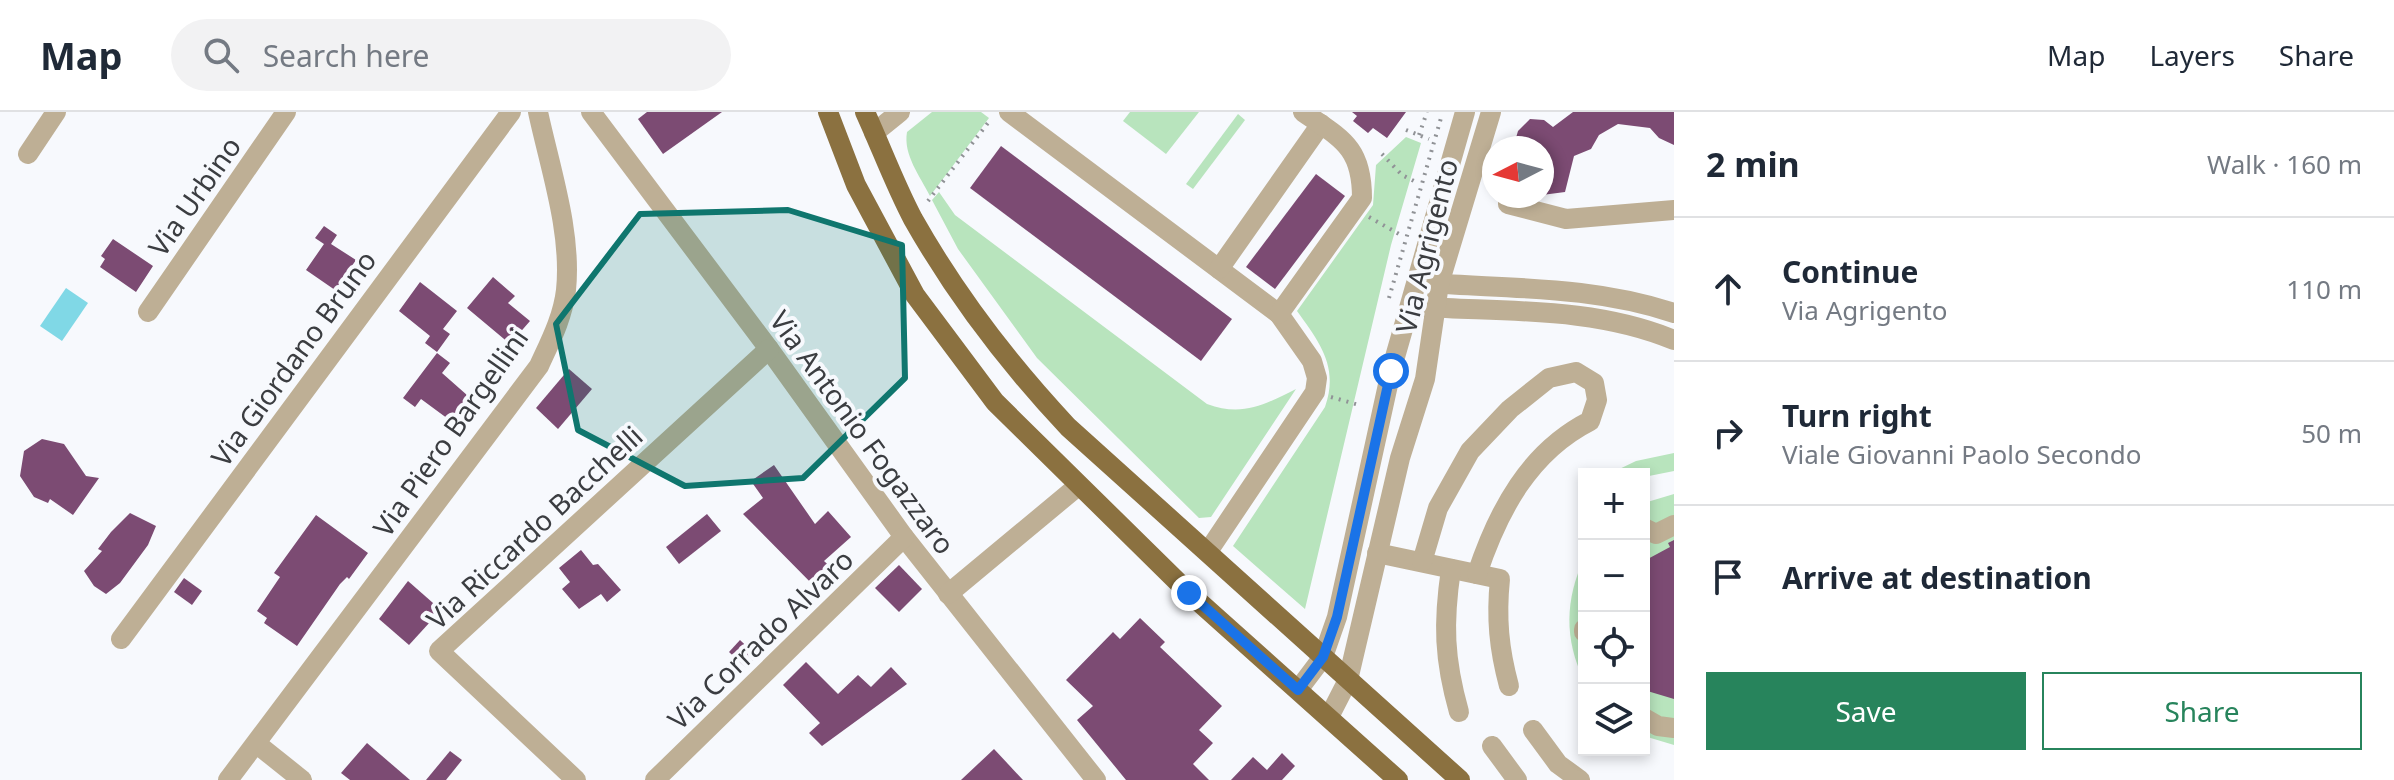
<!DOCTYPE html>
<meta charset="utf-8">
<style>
:root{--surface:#fff;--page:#f2f2f3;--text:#1f2937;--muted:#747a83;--line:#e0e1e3;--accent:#27845c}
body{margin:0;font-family:"Noto Sans",sans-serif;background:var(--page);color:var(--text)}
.controls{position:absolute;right:24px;bottom:24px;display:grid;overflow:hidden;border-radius:0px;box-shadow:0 4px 12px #0003}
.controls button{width:72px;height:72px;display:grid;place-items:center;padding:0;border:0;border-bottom:2px solid var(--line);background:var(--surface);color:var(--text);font:40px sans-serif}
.compass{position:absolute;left:1482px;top:24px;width:72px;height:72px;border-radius:50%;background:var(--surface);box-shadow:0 4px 12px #0003;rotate:264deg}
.stop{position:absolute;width:24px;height:24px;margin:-18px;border:6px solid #1a73e8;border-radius:50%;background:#fff}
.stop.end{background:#1a73e8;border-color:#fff;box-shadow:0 2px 8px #0008}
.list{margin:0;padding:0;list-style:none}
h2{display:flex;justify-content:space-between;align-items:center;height:104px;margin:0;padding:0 32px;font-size:34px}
h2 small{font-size:26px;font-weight:400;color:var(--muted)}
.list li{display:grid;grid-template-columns:52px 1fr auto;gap:24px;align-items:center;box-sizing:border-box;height:144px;padding:0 32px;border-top:2px solid var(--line)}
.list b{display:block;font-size:30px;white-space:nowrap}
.list p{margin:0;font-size:26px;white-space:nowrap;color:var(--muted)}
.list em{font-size:26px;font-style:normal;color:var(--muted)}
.actions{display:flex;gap:16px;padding:24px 32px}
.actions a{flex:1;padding:18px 0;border:2px solid var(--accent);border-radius:0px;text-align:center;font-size:28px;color:var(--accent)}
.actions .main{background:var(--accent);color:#fff}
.icon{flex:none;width:44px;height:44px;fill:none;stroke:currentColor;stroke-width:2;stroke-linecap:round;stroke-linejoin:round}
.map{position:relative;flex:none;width:1674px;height:668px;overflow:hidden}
header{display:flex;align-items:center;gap:48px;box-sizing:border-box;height:112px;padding:0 40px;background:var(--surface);border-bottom:2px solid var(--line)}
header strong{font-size:38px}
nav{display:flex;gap:44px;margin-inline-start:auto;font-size:28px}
.search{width:560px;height:72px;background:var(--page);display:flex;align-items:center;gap:20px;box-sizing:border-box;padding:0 28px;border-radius:44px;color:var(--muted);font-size:30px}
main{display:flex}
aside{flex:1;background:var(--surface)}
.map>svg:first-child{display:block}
.green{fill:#b8e4bd}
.water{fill:#80d8e6}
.building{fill:#7c4b73}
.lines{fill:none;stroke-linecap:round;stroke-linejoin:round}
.path{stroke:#909296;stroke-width:4;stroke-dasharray:2 6;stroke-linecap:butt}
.minor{stroke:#beaf95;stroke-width:20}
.major{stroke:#8b7140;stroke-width:20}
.route{stroke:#1a73e8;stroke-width:10}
.marked{fill:#0f766e;fill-opacity:0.2;stroke:#0f766e;stroke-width:6;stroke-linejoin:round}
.labels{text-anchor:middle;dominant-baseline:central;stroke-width:8;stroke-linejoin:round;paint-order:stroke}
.street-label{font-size:28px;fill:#3b3d41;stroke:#f7f9fd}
</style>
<header>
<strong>Map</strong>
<div class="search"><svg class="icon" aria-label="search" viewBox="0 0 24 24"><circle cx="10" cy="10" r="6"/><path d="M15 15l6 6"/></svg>Search here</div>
<nav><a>Map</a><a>Layers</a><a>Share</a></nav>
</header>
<main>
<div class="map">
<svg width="1674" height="668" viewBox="0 0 1674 668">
<rect width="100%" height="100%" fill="#f7f9fd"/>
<g class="green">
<path d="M932,0H981L989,6L930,84C920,64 903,43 907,20Z"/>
<path d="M1130,0H1199L1166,42L1123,9Z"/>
<path d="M1238,2L1245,8L1193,77L1186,72Z"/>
<path d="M1406,25L1421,31L1391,133L1305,497L1233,434L1325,295C1339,255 1320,231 1297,199L1373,93L1376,53Z"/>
<path d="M939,80L955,103L1207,292C1242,305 1264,293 1296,277L1211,405L1199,406L1037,246L958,137L932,88Z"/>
<path d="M1674,341V359L1644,365V362H1609L1636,349Z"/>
<path d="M1674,382V633L1644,624V391Z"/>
<path d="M1584,447V568C1564,528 1565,487 1584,447Z"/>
</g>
<path class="water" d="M66,176L88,191L62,229L40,214Z"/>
<g class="building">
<path d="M647,0H722L663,42L638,7Z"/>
<path d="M1352,0H1406L1387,26L1373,16L1368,21L1353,9L1357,4Z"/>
<path d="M1573,0H1674V33L1659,26L1650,16L1618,12L1599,23L1591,37L1574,44L1565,80L1542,83V36H1513L1518,19L1530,7L1544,8L1553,15Z"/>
<path d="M1001,34L1232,207L1201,249L970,76Z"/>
<path d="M1316,62L1345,84L1275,177L1246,155Z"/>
<path d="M324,114L337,123L331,132L356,148L335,178L306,158L324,132L315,126Z"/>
<path d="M113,127L153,154L136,180L100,155L105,147L101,144Z"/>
<path d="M493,165L515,184L508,191L530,209L510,232L467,196Z"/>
<path d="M420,170L457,199L443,217L450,222L437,240L425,231L430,224L399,199Z"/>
<path d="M437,241L450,251L442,261L476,291L459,315L421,287L415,295L403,286Z"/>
<path d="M569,257L592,277L558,317L536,296Z"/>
<path d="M42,327L64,332L86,364L99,366L73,403L50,387L48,391L34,385L20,364L24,339Z"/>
<path d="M774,353L815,412L828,399L851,425L824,449L840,464L822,482L743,402L763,386L751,369Z"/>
<path d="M130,401L156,414L148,433L120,471L106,482L94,474L84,459L102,439L98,437L111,420Z"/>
<path d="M707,402L721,419L679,452L666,435Z"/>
<path d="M316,403L368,441L349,467L347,465L340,472L297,534L264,511L267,506L257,499L280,465L274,461Z"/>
<path d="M1674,428V587L1644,578V449L1670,435L1668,431Z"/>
<path d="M581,438L593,453L598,452L621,478L607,490L601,482L579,497L562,477L570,470L559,456Z"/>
<path d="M899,453L922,477L899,500L875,476Z"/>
<path d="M184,466L202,479L192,493L174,480Z"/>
<path d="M408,469L441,498L409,533L379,507Z"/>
<path d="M1140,506L1165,530L1160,535L1222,594L1199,618L1213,631L1193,652L1209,668H1126L1077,608L1093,594L1066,568L1113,520L1120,527Z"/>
<path d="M740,528L757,544L746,556L729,540Z"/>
<path d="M806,550L838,582L858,563L871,575L891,555L907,572L822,634L809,621L820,611L783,573Z"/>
<path d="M367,631L410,668H350L341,661Z"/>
<path d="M994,637L1023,668H961Z"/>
<path d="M450,639L462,648L446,668H426Z"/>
<path d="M1282,641L1295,654L1282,668H1231L1253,645L1267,658Z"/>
</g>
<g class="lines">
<g class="path">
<path d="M1406,18L1429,27"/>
<path d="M1419,23L1427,0"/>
<path d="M1382,42L1402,63L1414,69"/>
<path d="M928,89L991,7"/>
<path d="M1369,105L1399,122"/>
<path d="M1389,186L1441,6"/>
<path d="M1331,285L1359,293"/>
</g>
<g class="minor">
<path d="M591,0L769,237L904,425L1096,668"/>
<path d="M1009,0L1279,202L1312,249L1317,266L1315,280L1209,438"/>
<path d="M874,21L900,0"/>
<path d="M28,42L56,0"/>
<path d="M1508,92L1566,107L1674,98"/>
<path d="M1219,157L1321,12"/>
<path d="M1429,171C1513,177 1593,174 1674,201"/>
<path d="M1424,195C1508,200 1595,195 1674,228"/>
<path d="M148,200L286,0"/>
<path d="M1279,202L1362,86C1362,35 1342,27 1303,0"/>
<path d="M1644,416L1656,422L1674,413"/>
<path d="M1377,441L1500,467C1496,506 1499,537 1509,574"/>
<path d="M1422,450L1438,396L1470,339L1510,297L1549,266L1576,260L1594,271L1597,288L1590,309C1529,340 1498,399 1477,462"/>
<path d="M1451,457C1443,511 1444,547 1459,600"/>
<path d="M948,482L1078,374"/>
<path d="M1584,517V520"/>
<path d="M121,527L511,0"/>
<path d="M1298,578L1323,545L1337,505L1391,259L1465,0"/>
<path d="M1329,605L1348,568L1400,346L1425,267L1439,172L1491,0"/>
<path d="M1644,606L1658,614L1674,616"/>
<path d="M1533,618L1558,652L1580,668"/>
<path d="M257,632L302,668"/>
<path d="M1492,634L1517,668"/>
<path d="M228,668L539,254C550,230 563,205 566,178C572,120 550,56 538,0"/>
<path d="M576,668L439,539L769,237"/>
<path d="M655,668L904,425"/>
</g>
<g class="major">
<path d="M828,0L856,73L915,183L995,290L1189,481L1398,668"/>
<path d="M865,0C881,35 895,73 913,107C956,183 1008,251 1068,315L1460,668"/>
</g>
</g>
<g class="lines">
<path class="route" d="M1189,481L1298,578L1323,545L1337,505L1391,259"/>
</g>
<path class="marked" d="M788,98L902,133L905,266L803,366L685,374L578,318L556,212L640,102Z"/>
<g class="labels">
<g class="street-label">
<text transform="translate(194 84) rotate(-55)">Via Urbino</text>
<text transform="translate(1426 134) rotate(-76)">Via Agrigento</text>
<text transform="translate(293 246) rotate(-54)">Via Giordano Bruno</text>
<text transform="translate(450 320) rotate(-55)">Via Piero Bargellini</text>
<text transform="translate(863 320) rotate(54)">Via Antonio Fogazzaro</text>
<text transform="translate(534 415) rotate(-43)">Via Riccardo Bacchelli</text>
<text transform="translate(760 527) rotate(-44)">Via Corrado Alvaro</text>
</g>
</g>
</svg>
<div class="controls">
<button>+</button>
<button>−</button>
<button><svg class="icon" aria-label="locate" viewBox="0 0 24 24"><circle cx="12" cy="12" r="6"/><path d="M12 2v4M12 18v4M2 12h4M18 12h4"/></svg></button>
<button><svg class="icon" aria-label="layers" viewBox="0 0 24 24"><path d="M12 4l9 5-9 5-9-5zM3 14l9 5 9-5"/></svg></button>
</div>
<svg class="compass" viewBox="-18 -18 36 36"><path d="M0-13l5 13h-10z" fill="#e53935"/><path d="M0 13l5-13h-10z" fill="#747a83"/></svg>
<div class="stop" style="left:1391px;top:259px"></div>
<div class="stop end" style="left:1189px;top:481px"></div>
</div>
<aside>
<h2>2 min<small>Walk · 160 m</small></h2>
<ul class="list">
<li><svg class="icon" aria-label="ahead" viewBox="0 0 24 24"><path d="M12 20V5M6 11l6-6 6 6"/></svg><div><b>Continue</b><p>Via Agrigento</p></div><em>110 m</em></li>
<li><svg class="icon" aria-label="right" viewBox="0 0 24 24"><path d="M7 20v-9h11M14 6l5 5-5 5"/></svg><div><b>Turn right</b><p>Viale Giovanni Paolo Secondo</p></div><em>50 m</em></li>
<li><svg class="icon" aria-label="arrive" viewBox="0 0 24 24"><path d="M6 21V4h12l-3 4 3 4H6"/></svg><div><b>Arrive at destination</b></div></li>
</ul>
<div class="actions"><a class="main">Save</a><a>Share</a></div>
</aside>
</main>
